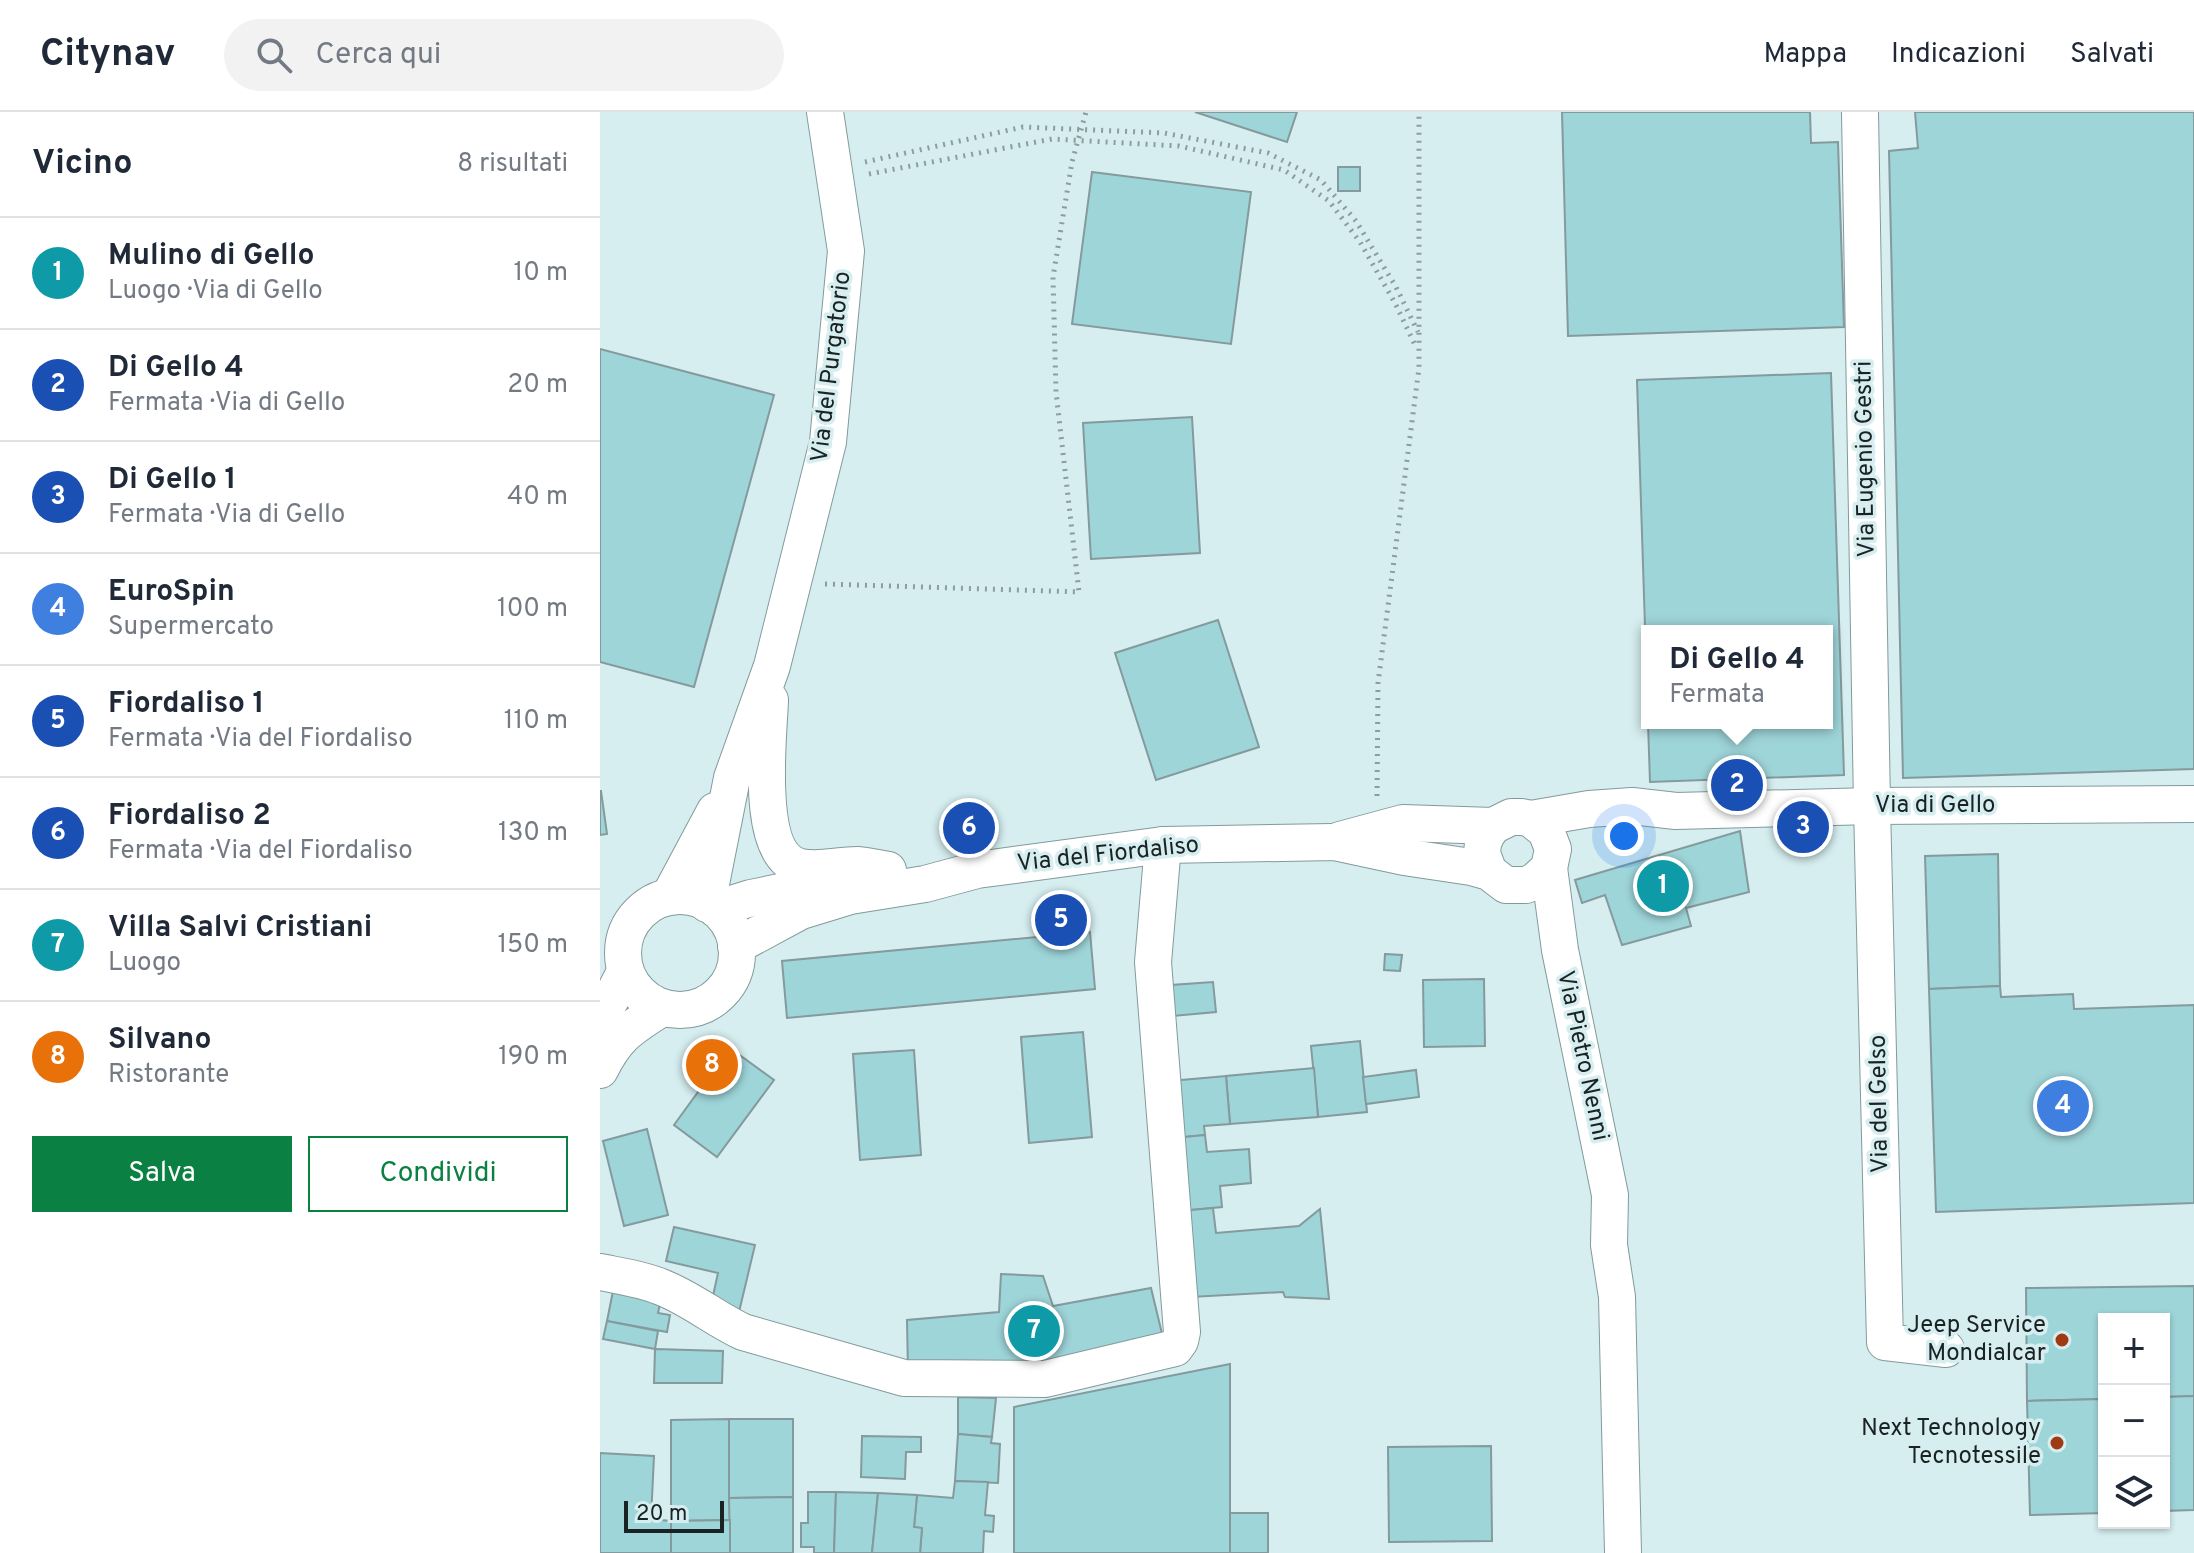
<!DOCTYPE html>
<html lang="it">
<meta charset="utf-8">
<style>
:root{--surface:#fff;--page:#f2f2f3;--text:#1f2937;--muted:#747a83;--line:#e0e1e3;--accent:#0b8043}
body{margin:0;font-family:Overpass,sans-serif;background:var(--page);color:var(--text)}
.controls{position:absolute;right:24px;bottom:24px;display:grid;overflow:hidden;border-radius:0px;box-shadow:0 2px 6px #0004}
.controls button{width:72px;height:72px;display:grid;place-items:center;padding:0;border:0;border-bottom:2px solid var(--line);background:var(--surface);color:var(--text);font:40px sans-serif}
.scale{position:absolute;left:24px;bottom:20px;width:100px;box-sizing:border-box;padding-left:8px;border:4px solid #1a2223;border-top:0;font-size:22px;line-height:28px;white-space:nowrap;color:#1a2223;-webkit-text-stroke:6px #d6eef0;paint-order:stroke}
.you{position:absolute;left:1024px;top:724px;width:28px;height:28px;margin:-20px;border:6px solid #fff;border-radius:50%;background:#1a73e8;box-shadow:0 0 0 12px #1a73e833}
.badge{display:grid;place-items:center;width:52px;height:52px;border-radius:50%;background:var(--accent);color:#fff;font-size:26px;font-weight:700}
.pin{position:absolute;translate:-50% -50%;border:4px solid #fff;box-shadow:0 2px 8px #0006}
.popup{position:absolute;left:1041px;top:513px;width:192px;height:104px;box-sizing:border-box;display:grid;place-content:center;border-radius:0px;background:var(--surface);filter:drop-shadow(0 2px 6px #0005);font-size:26px;white-space:nowrap;color:var(--muted)}
.popup b{font-size:30px;color:var(--text)}
.popup::after{content:'';position:absolute;left:50%;top:100%;margin-left:-16px;border:16px solid transparent;border-top-color:var(--surface)}
.list{margin:0;padding:0;list-style:none}
h2{display:flex;justify-content:space-between;align-items:center;height:104px;margin:0;padding:0 32px;font-size:34px}
h2 small{font-size:26px;font-weight:400;color:var(--muted)}
.list li{display:grid;grid-template-columns:52px 1fr auto;gap:24px;align-items:center;box-sizing:border-box;height:112px;padding:0 32px;border-top:2px solid var(--line)}
.list b{display:block;font-size:30px;white-space:nowrap}
.list p{margin:0;font-size:26px;white-space:nowrap;color:var(--muted)}
.list em{font-size:26px;font-style:normal;color:var(--muted)}
.actions{display:flex;gap:16px;padding:24px 32px}
.actions a{flex:1;padding:18px 0;border:2px solid var(--accent);border-radius:0px;text-align:center;font-size:28px;color:var(--accent)}
.actions .main{background:var(--accent);color:#fff}
.icon{flex:none;width:44px;height:44px;fill:none;stroke:currentColor;stroke-width:2;stroke-linecap:round;stroke-linejoin:round}
.map{position:relative;flex:none;width:1594px;height:1441px;overflow:hidden}
header{display:flex;align-items:center;gap:48px;box-sizing:border-box;height:112px;padding:0 40px;background:var(--surface);border-bottom:2px solid var(--line)}
header strong{font-size:38px}
nav{display:flex;gap:44px;margin-inline-start:auto;font-size:28px}
.search{width:560px;height:72px;background:var(--page);display:flex;align-items:center;gap:20px;box-sizing:border-box;padding:0 28px;border-radius:44px;color:var(--muted);font-size:30px}
main{display:flex}
aside{flex:1;background:var(--surface)}
.map>svg:first-child{display:block}
.building{fill:#9ed5d9;stroke:#849a9c;stroke-width:2}
.lines{fill:none;stroke-linecap:round;stroke-linejoin:round}
.minor-casing{stroke:#839a9b;stroke-width:38}
.path{stroke:#8c9d9f;stroke-width:5;stroke-dasharray:2 6;stroke-linecap:butt}
.minor{stroke:#fff;stroke-width:36}
.poi-dot{fill:#a03a13;stroke:#d6eef0;stroke-width:3}
.labels{text-anchor:middle;dominant-baseline:central;stroke-width:7;stroke-linejoin:round;paint-order:stroke}
.street-label{font-size:24px;fill:#1a2223;stroke:#d6eef0}
.poi-label{font-size:24px;fill:#1a2223;stroke:#d6eef0;text-anchor:end}
</style>
<header>
<strong>Citynav</strong>
<div class="search"><svg class="icon" aria-label="search" viewBox="0 0 24 24"><circle cx="10" cy="10" r="6"/><path d="M15 15l6 6"/></svg>Cerca qui</div>
<nav><a>Mappa</a><a>Indicazioni</a><a>Salvati</a></nav>
</header>
<main>
<aside>
<h2>Vicino<small>8 risultati</small></h2>
<ul class="list">
<li><span class="badge" style="background:#0f9aa8">1</span><div><b>Mulino di Gello</b><p>Luogo · Via di Gello</p></div><em>10 m</em></li>
<li><span class="badge" style="background:#1a4fb4">2</span><div><b>Di Gello 4</b><p>Fermata · Via di Gello</p></div><em>20 m</em></li>
<li><span class="badge" style="background:#1a4fb4">3</span><div><b>Di Gello 1</b><p>Fermata · Via di Gello</p></div><em>40 m</em></li>
<li><span class="badge" style="background:#3f7fe0">4</span><div><b>EuroSpin</b><p>Supermercato</p></div><em>100 m</em></li>
<li><span class="badge" style="background:#1a4fb4">5</span><div><b>Fiordaliso 1</b><p>Fermata · Via del Fiordaliso</p></div><em>110 m</em></li>
<li><span class="badge" style="background:#1a4fb4">6</span><div><b>Fiordaliso 2</b><p>Fermata · Via del Fiordaliso</p></div><em>130 m</em></li>
<li><span class="badge" style="background:#0f9aa8">7</span><div><b>Villa Salvi Cristiani</b><p>Luogo</p></div><em>150 m</em></li>
<li><span class="badge" style="background:#e8710a">8</span><div><b>Silvano</b><p>Ristorante</p></div><em>190 m</em></li>
</ul>
<div class="actions"><a class="main">Salva</a><a>Condividi</a></div>
</aside>
<div class="map">
<svg width="1594" height="1441" viewBox="0 0 1594 1441">
<rect width="100%" height="100%" fill="#d6eef0"/>
<g class="building">
<path d="M595,0H697L687,30Z"/>
<path d="M962,0H1210L1211,31L1238,30L1244,215L968,224Z"/>
<path d="M1315,0H1594V657L1303,666L1289,39L1318,36Z"/>
<rect x="738" y="55" width="22" height="24"/>
<path d="M492,60L651,80L631,232L472,212Z"/>
<path d="M0,237L174,283L94,575L0,550Z"/>
<path d="M1231,261L1244,663L1050,670L1048,611H1227V519H1047V576L1037,268Z"/>
<path d="M592,305L600,441L491,447L483,311Z"/>
<path d="M618,508L659,635L556,668L515,541Z"/>
<path d="M0,679H1L7,722L0,723Z"/>
<path d="M1140,719L1149,780L1086,796L1091,814L1022,833L1005,783L982,791L975,768Z"/>
<path d="M1398,742L1400,874L1329,877L1325,744Z"/>
<path d="M490,820L495,877L187,906L182,849Z"/>
<path d="M785,842L802,843L800,859L784,858Z"/>
<path d="M884,867L885,934L824,935L823,868Z"/>
<path d="M613,870L616,900L573,904L571,873Z"/>
<path d="M1400,874L1401,885L1473,882L1474,897L1594,893V1091L1336,1100L1329,877Z"/>
<path d="M483,920L492,1025L429,1031L421,925Z"/>
<path d="M760,929L767,1000L718,1005L711,934Z"/>
<path d="M130,936L174,968L117,1045L74,1013Z"/>
<path d="M314,938L321,1043L260,1048L253,942Z"/>
<path d="M714,956L718,1005L630,1012L626,964Z"/>
<path d="M816,958L819,985L766,992L763,965Z"/>
<path d="M626,964L630,1012L604,1014L605,1023L574,1026L570,969Z"/>
<path d="M47,1017L68,1103L24,1114L3,1029Z"/>
<path d="M605,1023L607,1040L649,1037L651,1071L620,1074L622,1095L580,1099L574,1026Z"/>
<path d="M613,1096L616,1121L699,1114L720,1097L729,1187L685,1185L683,1180L591,1185L580,1099Z"/>
<path d="M74,1115L155,1133L139,1200L111,1193L118,1161L66,1149Z"/>
<path d="M401,1162L443,1164L453,1194L551,1176L564,1230L437,1261L308,1259L307,1208L399,1200Z"/>
<path d="M1594,1174V1284L1564,1285V1207H1504V1287L1427,1289L1426,1176Z"/>
<path d="M13,1179L61,1187L58,1201L70,1203L67,1220L7,1209Z"/>
<path d="M7,1209L58,1219L55,1237L3,1227Z"/>
<path d="M55,1237L123,1239L122,1271H54Z"/>
<path d="M630,1252V1441H414V1295Z"/>
<path d="M1594,1284V1398L1564,1399V1285Z"/>
<path d="M358,1285L396,1286L392,1325L358,1322Z"/>
<path d="M1504,1287V1401L1430,1403L1427,1289Z"/>
<path d="M129,1307L130,1408L71,1409V1308Z"/>
<path d="M129,1307H193V1385L129,1386Z"/>
<path d="M358,1322L392,1325L391,1331L400,1332L398,1371L355,1369Z"/>
<path d="M262,1324L321,1325V1340H306L305,1367L261,1365Z"/>
<path d="M891,1334L892,1429L789,1430L788,1335Z"/>
<path d="M0,1341L54,1344L51,1407L71,1409V1441H0Z"/>
<path d="M355,1369L388,1370L385,1403L394,1404L393,1420L384,1419L383,1441H320L322,1416L314,1415L317,1383L353,1386Z"/>
<path d="M208,1380H236L234,1441H214V1435H201V1411H208Z"/>
<path d="M236,1380L278,1381L272,1441H234Z"/>
<path d="M278,1381L317,1383L314,1415L322,1416L320,1441H272Z"/>
<path d="M193,1385V1441H130L129,1386Z"/>
<rect x="630" y="1401" width="38" height="40"/>
<path d="M130,1408V1441H71V1409Z"/>
</g>
<g class="lines">
<defs>
<g id="minor">
<path d="M1260,0L1272,694L1285,1230L1346,1237"/>
<path d="M170,588C169,625 153,745 201,755C219,759 238,753 257,753C267,754 278,756 288,758"/>
<path d="M931,707L989,697L1032,694L1076,699L1272,694L1594,692"/>
<path d="M740,728L803,711L893,714"/>
<path d="M949,756L960,838L1010,1083L1009,1133L1017,1185L1023,1441"/>
<circle cx="80" cy="841" r="57"/>
<path d="M69,785L115,699"/>
<path d="M107,792L132,666L172,554L228,330L246,139L225,0"/>
<path d="M116,797L151,786L233,769"/>
<path d="M136,834L201,799L250,784L325,772L377,758L563,733L734,730L804,745L871,755L889,760L906,773H926L935,769L949,756L953,737L946,719L931,707L922,705H911L893,714L887,722L883,731L882,742L889,760"/>
<path d="M0,908L25,860"/>
<path d="M0,958C17,923 31,916 62,896"/>
<path d="M0,1160C20,1164 42,1167 61,1175C90,1186 115,1207 143,1220L304,1266L445,1267L575,1236L580,1229L582,1220L553,850L563,733"/>
</g>
</defs>
<use href="#minor" class="minor-casing"/>
<g class="path">
<path d="M265,50L423,15L564,21L668,41L721,68L756,109L796,175L818,220"/>
<path d="M269,62L452,27L579,34L684,58L729,89L760,130L795,191L816,235"/>
<path d="M225,472L479,480L456,280L453,165L472,50L486,0"/>
<path d="M777,684L778,571L819,256V0"/>
</g>
<use href="#minor" class="minor"/>
</g>
<g class="poi-dot">
<circle cx="1462" cy="1228" r="8"/>
<circle cx="1457" cy="1331" r="8"/>
</g>
<g class="labels">
<g class="street-label">
<text transform="translate(232 255) rotate(-83)">Via del Purgatorio</text>
<text transform="translate(1266 347) rotate(-91)">Via Eugenio Gestri</text>
<text x="1335" y="694">Via di Gello</text>
<text transform="translate(508 743) rotate(-6)">Via del Fiordaliso</text>
<text transform="translate(982 944) rotate(78)">Via Pietro Nenni</text>
<text transform="translate(1280 992) rotate(-91)">Via del Gelso</text>
</g>
<g class="poi-label">
<text x="1446" y="1214">Jeep Service<tspan x="1446" dy="28">Mondialcar</tspan></text>
<text x="1441" y="1317">Next Technology<tspan x="1441" dy="28">Tecnotessile</tspan></text>
</g>
</g>
</svg>
<div class="controls">
<button>+</button>
<button>−</button>
<button><svg class="icon" aria-label="layers" viewBox="0 0 24 24"><path d="M12 4l9 5-9 5-9-5zM3 14l9 5 9-5"/></svg></button>
</div>
<div class="scale">20 m</div>
<div class="you"></div>
<div class="pin badge" style="left:1063px;top:774px;background:#0f9aa8">1</div>
<div class="pin badge" style="left:1137px;top:673px;background:#1a4fb4">2</div>
<div class="popup"><b>Di Gello 4</b>Fermata</div>
<div class="pin badge" style="left:1203px;top:715px;background:#1a4fb4">3</div>
<div class="pin badge" style="left:1463px;top:994px;background:#3f7fe0">4</div>
<div class="pin badge" style="left:461px;top:808px;background:#1a4fb4">5</div>
<div class="pin badge" style="left:369px;top:716px;background:#1a4fb4">6</div>
<div class="pin badge" style="left:434px;top:1219px;background:#0f9aa8">7</div>
<div class="pin badge" style="left:112px;top:953px;background:#e8710a">8</div>
</div>
</main>
